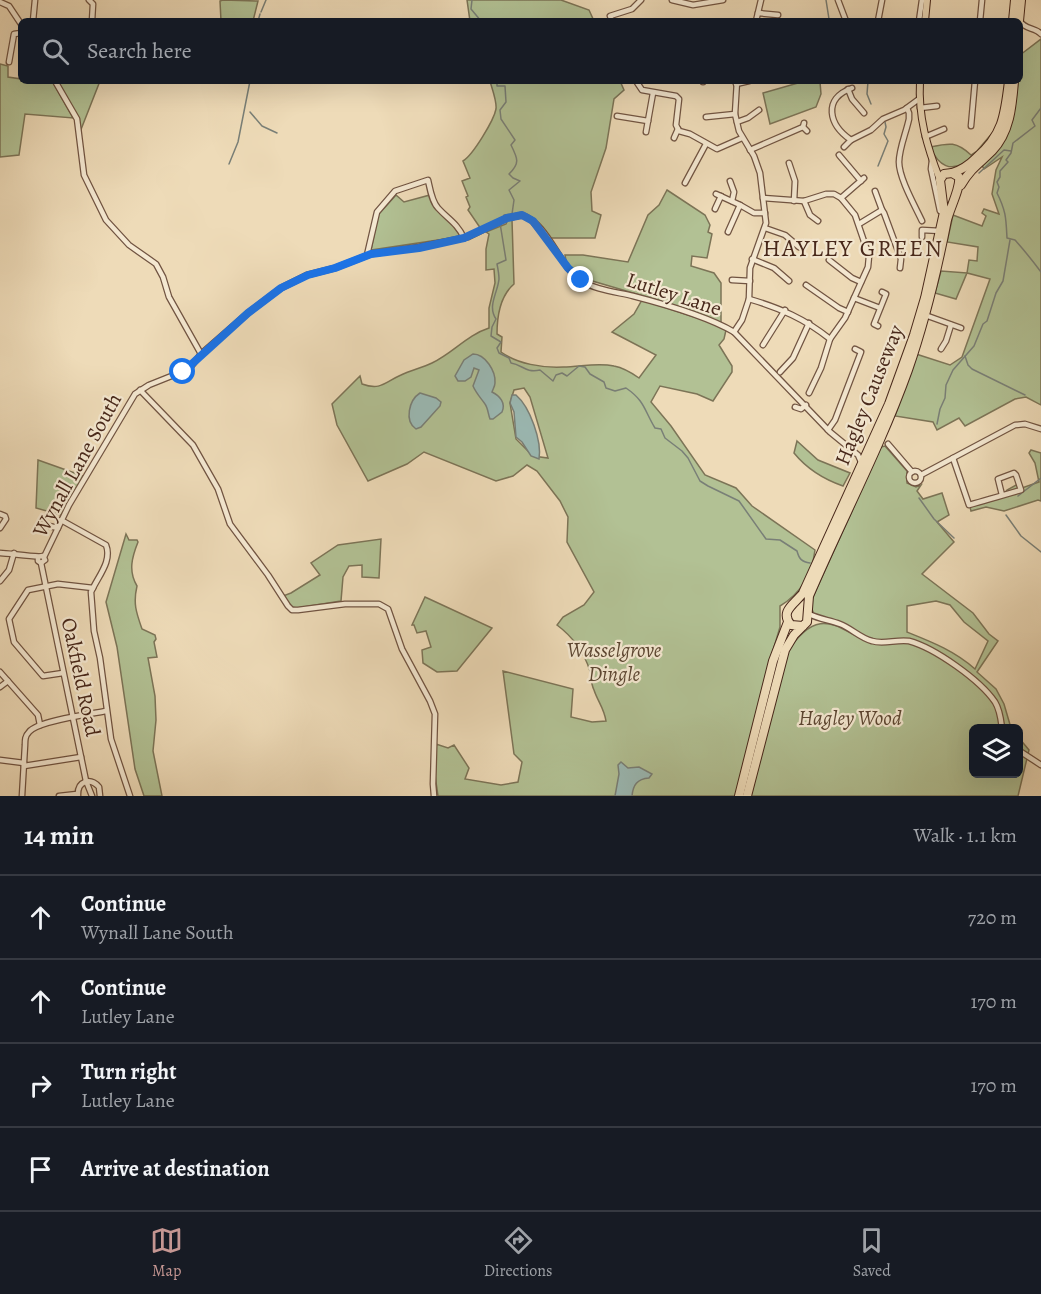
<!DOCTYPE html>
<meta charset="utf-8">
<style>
:root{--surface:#171b24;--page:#20242c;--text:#f1f3f6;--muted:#9ea1a6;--line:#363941;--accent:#c59692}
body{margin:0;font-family:Alegreya,serif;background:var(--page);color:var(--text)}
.controls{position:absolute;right:18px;bottom:18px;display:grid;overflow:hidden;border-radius:9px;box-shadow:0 6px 24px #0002}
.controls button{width:54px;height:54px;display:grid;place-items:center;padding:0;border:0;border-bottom:2px solid var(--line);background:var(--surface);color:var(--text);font:30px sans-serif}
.stop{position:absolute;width:18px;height:18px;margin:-14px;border:4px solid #1a73e8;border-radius:50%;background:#fff}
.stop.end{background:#1a73e8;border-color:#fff;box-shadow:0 2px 6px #0008}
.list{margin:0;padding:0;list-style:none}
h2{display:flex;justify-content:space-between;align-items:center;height:78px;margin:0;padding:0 24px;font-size:26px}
h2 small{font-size:20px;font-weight:400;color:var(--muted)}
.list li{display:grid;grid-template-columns:39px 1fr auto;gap:18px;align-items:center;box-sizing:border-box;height:84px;padding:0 24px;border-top:2px solid var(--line)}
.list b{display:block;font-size:22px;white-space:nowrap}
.list p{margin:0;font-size:20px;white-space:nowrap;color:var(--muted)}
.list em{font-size:20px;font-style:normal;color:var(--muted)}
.icon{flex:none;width:33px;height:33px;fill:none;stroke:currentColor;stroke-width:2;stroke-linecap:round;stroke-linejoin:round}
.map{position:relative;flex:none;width:1041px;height:796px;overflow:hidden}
.search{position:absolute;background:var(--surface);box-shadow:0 6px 24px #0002;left:18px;right:18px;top:18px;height:66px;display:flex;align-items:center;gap:15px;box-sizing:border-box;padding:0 21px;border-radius:9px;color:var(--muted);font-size:22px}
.sheet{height:414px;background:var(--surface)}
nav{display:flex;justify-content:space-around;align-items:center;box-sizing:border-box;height:84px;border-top:2px solid var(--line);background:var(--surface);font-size:16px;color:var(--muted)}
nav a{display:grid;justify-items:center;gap:3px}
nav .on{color:var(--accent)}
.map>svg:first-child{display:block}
.green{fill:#b2c194;stroke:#7c7457;stroke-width:1.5;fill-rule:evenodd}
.water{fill:#9bbab5;stroke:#797f77;stroke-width:1.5}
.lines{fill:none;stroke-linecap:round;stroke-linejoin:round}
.stream{stroke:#797f77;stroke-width:1.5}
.minor-casing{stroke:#715442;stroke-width:7}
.major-casing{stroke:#47271a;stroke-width:8}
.highway-casing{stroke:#47271a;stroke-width:10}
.minor{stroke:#f4e8d1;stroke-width:4.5}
.major{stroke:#eedbb8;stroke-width:6}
.highway{stroke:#eedbb8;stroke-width:8}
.route{stroke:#1a73e8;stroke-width:8}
.labels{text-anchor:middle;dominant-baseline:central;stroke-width:4.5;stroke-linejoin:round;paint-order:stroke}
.street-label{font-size:21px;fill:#47271a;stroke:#f4e8d1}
.park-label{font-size:21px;font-style:italic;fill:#5c4632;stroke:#f4e8d1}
.quarter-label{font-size:24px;letter-spacing:1.5px;fill:#47271a;stroke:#f4e8d1}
</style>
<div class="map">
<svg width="1041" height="796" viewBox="0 0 1041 796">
<rect width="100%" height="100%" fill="#eedbb8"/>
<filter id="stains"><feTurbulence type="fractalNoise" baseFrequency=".00333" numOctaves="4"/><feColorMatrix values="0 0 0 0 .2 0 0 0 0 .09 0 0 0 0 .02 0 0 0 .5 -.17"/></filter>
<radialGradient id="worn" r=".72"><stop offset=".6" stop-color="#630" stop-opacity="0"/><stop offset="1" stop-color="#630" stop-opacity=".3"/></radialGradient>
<g class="green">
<path d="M223,0L258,1L253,21H221L220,1Z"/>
<path d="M467,0H561L589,10L594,21H470Z"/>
<path d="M1041,39V405L1026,397L1015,399L965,426L959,418L937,430L933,422L895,416L916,354L950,365L962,357L990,279L967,273L956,299L935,293L941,271L967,273L969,260L977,261L978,247L947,242L953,215L982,226L986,216L982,213L984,209L999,214L992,194L996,170L1002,157L984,169L981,164C1012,137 1014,120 1018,81H1020V55Z"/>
<path d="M0,64L8,66V77L21,79V81H52L73,118L25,114L19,155L0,157Z"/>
<path d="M58,81H100L80,132L79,120Z"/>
<path d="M490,81H620L624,90L614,99L606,148L591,192L592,211L601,215L595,238H550L546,233H539L525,217L512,220L514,284C500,296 497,317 497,334L502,337L501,352C518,364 542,368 563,367C580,367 597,362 614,366C624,368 632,373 639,378L656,355L612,332L634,314L642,300L716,324L726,330L724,339L719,345L732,366V372L713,401L697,394L660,386L651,402L671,426L705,475L736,488L752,506L815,550C812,574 800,594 780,606V627L767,671L736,796H438L435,775L436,744L448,748L454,745L469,768L465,779L501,785L518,782L522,762L514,754L503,671L573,689L571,717L592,722L606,721C604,708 598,702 594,690C591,684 591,678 590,671C584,652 573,637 557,625L563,617L584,605L594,592L567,542L568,517L560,501L537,471L527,465L513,476L496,481L424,452L407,464L368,481L337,425L332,404L360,376L362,384C381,391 385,382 401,375C411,370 422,368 432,363C453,353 467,335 489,328V308L495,283L494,269L486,270V249L489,234L486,232L506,224L509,217L481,229L468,210L470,207L466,197L468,196L462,181L470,178L463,161C473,155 494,120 496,109C497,101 492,89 490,81ZM524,388L530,397L548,458L533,456L516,439L510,403L514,390Z"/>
<path d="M805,81L820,82L821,94L816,107L770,124L763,93Z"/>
<path d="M994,131C978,155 949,189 930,147C949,143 956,141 971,155L977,151Z"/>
<path d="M667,190L705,215L710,225L708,232L712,234L707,258L692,256L691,266L714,273L721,283V323L667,303L589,280L567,266L565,255H583L628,262L648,215L659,205Z"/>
<path d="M396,195L404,202L430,195L436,209L451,220L460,235L458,237L371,250L378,215Z"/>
<path d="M797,441L818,460L850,473L843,486C823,479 807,469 794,453Z"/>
<path d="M885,446L907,471V483L916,487L921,485L917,491L923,499L942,493L949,515L937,522L954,542L922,574L973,613L989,634L998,641L977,672L996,689L1004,704L1011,728H974V774H1018L1019,738L1029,750L1018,796H751L786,654C831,582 852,663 902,639L878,641L870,639L846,625L814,614L811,607L812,599L881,447ZM936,601L950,605L964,622L988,641L975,669C955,651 932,642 907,632V606Z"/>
<path d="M1031,450L1041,453V501L1038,500L1004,511L986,507L971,511L970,507L1001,498L1007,490L1016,485L1022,488L1039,482L1035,463L1029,453Z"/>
<path d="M38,460L83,476L61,515L36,508Z"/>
<path d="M126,534L129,540H137L138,542C132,557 128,571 137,586C133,603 136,612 142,629L155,635L156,639L154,642L157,657L148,658L155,696L156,720L153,751L162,796H144L135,769L117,647L106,602Z"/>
<path d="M381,539L379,578L362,577V565L349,566L343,577L341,601L297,608L292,607L283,596L291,593L320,575L311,563L338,545Z"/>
<path d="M425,597L492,628L457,671L437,672L423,663L422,650L431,647L426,631L417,633L414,625H412Z"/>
</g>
<g class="water">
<path d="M473,354C485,354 496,371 495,383C495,386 493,389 492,392C500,396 506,403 502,412L493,419H490C488,414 488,408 485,404C480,397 476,393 473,386L479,370L474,368L471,377L465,381H458L455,376L464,360Z"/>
<path d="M420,393L436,398L441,402L440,406L421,427L416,429C404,421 409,400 420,393Z"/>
<path d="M512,395H516C530,407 542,441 539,459L531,456L522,442L516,437L514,412L510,403Z"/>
<path d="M621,762L628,768L639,767L652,774L649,778C637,779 633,785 632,796H615L619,774L618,765Z"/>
</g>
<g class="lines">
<g class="stream">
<path d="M472,0L471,9L481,21"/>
<path d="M826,0L829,19"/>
<path d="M261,12L266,0"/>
<path d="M258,21L260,14"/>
<path d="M497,81V86H505L506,102L500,110L501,119L515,140L511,145C518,159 520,163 509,174L513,178L520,181L509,190L514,200L512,214L504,215L503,218"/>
<path d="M868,81L867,94L871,104"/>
<path d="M1041,108L1032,120L1035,126L1013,143L1011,153L1006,160L1008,162L1000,171V177L997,182L999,187L997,193C1006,211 1006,218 1007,238L1015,240C1024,250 1032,260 1041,272"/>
<path d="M250,112L262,126L277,133"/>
<path d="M229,164L238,142L250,81"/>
<path d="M878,166L888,141L884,134L886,127L885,122"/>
<path d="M979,173L1004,150L1011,151"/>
<path d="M500,223L506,260L497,264C498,269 499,274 499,279C498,292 487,306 496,319L492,327L491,336L501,342L497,348L499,353L509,358L511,363C523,365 525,373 540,370L553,381L556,375L562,373L567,376L579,366L585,367L590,374L604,382L606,388L615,391L626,388C645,401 644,410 655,428L661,429L665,438L682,451L688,458L700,481L708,486L739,501L766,539L780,540L797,551C799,559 802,562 810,563"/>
<path d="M965,356L968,365L972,369L1025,395"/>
<path d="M937,424L940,409L945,398L946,385L953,370L974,346L983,324L987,321L996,293L1003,281L1010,240"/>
<path d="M1018,496L1041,478"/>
<path d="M919,498L934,519L954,538"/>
<path d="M1006,515L1021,536L1041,552"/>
</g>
<defs>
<g id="minor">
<path d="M89,0L93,4L92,21"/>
<path d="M672,0L693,5L723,0"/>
<path d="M838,0L846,21"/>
<path d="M0,2L9,6L21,24"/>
<path d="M758,13L778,15"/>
<path d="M33,21L35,0"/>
<path d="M612,21L610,16L632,9L641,0"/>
<path d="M756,21L761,0"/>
<path d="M878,21L882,0"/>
<path d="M919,21L922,0"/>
<path d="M980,21L982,0"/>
<path d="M1020,21C1025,30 1035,27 1041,34"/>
<path d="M9,62L14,34L21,33"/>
<path d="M55,81L77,119L84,175L106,220L129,245L156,264L163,277L169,297L201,354"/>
<path d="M636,81L642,90L676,96L679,99L676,125L679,131L690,134L717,149L742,138"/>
<path d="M703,81V82"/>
<path d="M736,84L749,81"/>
<path d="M852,88C822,99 829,125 851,140L871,130L883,119L904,110L919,99"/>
<path d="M848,89L852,99L864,113"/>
<path d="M907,108L909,113V119C906,133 899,149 899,162C899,178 915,206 922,221"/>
<path d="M920,108L937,106"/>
<path d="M617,116L648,121"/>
<path d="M706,117L735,114"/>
<path d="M737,122L748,118L759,110"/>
<path d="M804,123L803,127L807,131"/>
<path d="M971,126L975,81"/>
<path d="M646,132L653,93"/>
<path d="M925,137L944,129"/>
<path d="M674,138L678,129"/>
<path d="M844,147L851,140"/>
<path d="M750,150L803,127"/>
<path d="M839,155L861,181"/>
<path d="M932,160L931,169L940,211L944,212"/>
<path d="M789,163L795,181L794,201"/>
<path d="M730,181L734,192L732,201"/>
<path d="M685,183L706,144"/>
<path d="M875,191L882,210"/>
<path d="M716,194L740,205L754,213H765"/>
<path d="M763,198L804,201L826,194H834L841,198L855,215L869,256L868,267L845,318L830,339L821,368L809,393"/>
<path d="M841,198L864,178"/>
<path d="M804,201L810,215L818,221"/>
<path d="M715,209L721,196"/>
<path d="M859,224L882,210L884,213L901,259L900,268"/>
<path d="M765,228L785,235L799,247"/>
<path d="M728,232L740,205"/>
<path d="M922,237V230L941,231"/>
<path d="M367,255L377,212L395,191L428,180C430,189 432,202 438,208C449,220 457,223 464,238"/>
<path d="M752,259L774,268L789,281"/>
<path d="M829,260L852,278L861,282"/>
<path d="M732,280L750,281"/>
<path d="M806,285L839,308L848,312"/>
<path d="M854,298L880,308"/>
<path d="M749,299C780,308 805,319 830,339"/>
<path d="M925,315L961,328"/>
<path d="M878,326L874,324L886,294L882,292"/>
<path d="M734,332L742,320L749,299L750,268L766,223L760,173L754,156L739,131L735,114L737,81"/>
<path d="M763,345L785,310"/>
<path d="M941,349L946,341L951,325"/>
<path d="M780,372L793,358L809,323"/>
<path d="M140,390L193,445L218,489L230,524L268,575L288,606L292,610H298L345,604H379L388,609L402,649L430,701L435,714L433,784L434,796"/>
<path d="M795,407L801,409L806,405"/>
<path d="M828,430L835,420L861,352L855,349"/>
<path d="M888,444L912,472"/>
<path d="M953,458L969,505C987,500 1004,495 1021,490L1016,475L1014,473L998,479L1002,495"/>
<circle cx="915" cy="477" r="6"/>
<path d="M921,475L1015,425L1025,424L1041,429"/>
<path d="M0,514L5,516L6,519L0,528"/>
<path d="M61,520L106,545C112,560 100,574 93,588L58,584L28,590L9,619L14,642L43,676L63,673"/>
<path d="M40,524L58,528"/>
<path d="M0,553C9,553 37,558 43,556L45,560L41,563"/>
<path d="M44,557L69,505L135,394L149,385L189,369L201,354L248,313L281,288L307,275L335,268L371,254L419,247L468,237L507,218L522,215C548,224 558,264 580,280C595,290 617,292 633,296C664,304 707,316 734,332L830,432L858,455L862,464"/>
<path d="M38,558V561L41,563L86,781L92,796"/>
<path d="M0,581L9,570L14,553"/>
<path d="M93,588L91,592L94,631L100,658L111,739L130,796"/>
<path d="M809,614C819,619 829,620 840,624C851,628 860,638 872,641C884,645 896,639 909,641C935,648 980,680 995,702C1000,710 1001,720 1002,728"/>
<path d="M0,672L38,715L40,725"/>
<path d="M0,687L8,681"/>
<path d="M1018,750L1041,765"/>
<path d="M0,760L24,763"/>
<path d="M24,766L81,757"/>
<path d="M22,796L25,745C25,740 25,736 29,732C37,721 90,714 106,711"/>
<path d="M59,796L77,794"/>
<path d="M78,796C77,781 90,777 99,787L100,796"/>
</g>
<g id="major">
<path d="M925,21L927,0"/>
<path d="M920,81C918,117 927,147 940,180"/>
</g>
<g id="highway">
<path d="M1013,21L1015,0"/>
<path d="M1019,21L1021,0"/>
<path d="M952,173C962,170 969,165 976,158C1003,135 1005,115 1009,81"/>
<path d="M961,185C971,168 979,164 992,151C1010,132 1012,106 1014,81"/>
<path d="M739,796L773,661L788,622"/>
<path d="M747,796L785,650L794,635L807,622L809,596C841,521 880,448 908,370C925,321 937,271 947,220C950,208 961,187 959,177L952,173L944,174L940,180L944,212L925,298L914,335L889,404L803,593C795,604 779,611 791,625L803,626"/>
</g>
</defs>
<use href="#minor" class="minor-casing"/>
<use href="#major" class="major-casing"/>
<use href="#highway" class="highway-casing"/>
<use href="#minor" class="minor"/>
<use href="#major" class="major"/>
<use href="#highway" class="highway"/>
</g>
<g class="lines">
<path class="route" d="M183,372L248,313L281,288L308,275L335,268L371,254L419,248L464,238L507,218L522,215L533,221L568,268L581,280"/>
</g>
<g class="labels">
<g class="street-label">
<text transform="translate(674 294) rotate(18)">Lutley Lane</text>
<text transform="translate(869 395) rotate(-68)">Hagley Causeway</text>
<text transform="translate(77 465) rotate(-61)">Wynall Lane South</text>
<text transform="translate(81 677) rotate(78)">Oakfield Road</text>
</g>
<g class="park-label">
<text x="614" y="650">Wasselgrove<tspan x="614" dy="24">Dingle</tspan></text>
<text x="850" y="718">Hagley Wood</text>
</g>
<g class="quarter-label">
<text x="853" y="248">HAYLEY GREEN</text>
</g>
</g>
<rect width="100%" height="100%" filter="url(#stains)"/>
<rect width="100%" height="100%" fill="url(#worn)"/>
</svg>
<div class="controls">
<button><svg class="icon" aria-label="layers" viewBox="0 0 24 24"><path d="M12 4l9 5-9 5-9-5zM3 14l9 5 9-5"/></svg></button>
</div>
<div class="stop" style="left:183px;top:372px"></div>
<div class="stop end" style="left:581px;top:280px"></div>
<div class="search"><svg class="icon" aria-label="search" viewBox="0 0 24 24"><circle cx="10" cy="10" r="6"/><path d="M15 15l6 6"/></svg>Search here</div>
</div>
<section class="sheet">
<h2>14 min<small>Walk · 1.1 km</small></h2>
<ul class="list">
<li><svg class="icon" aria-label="ahead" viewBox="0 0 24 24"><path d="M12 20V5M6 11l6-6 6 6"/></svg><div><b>Continue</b><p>Wynall Lane South</p></div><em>720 m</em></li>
<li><svg class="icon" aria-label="ahead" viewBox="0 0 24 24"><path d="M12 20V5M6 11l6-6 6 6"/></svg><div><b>Continue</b><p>Lutley Lane</p></div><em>170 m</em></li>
<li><svg class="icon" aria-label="right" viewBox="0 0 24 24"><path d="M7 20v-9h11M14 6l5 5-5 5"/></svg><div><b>Turn right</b><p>Lutley Lane</p></div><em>170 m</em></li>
<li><svg class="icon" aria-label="arrive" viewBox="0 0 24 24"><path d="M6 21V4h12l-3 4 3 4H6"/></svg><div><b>Arrive at destination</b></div></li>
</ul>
</section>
<nav>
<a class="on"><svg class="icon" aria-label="map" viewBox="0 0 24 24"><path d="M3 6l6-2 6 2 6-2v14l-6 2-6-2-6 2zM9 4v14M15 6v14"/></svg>Map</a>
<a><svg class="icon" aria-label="directions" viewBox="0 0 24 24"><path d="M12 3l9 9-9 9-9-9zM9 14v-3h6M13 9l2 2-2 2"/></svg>Directions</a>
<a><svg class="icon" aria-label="saved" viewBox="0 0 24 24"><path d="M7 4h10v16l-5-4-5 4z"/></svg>Saved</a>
</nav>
